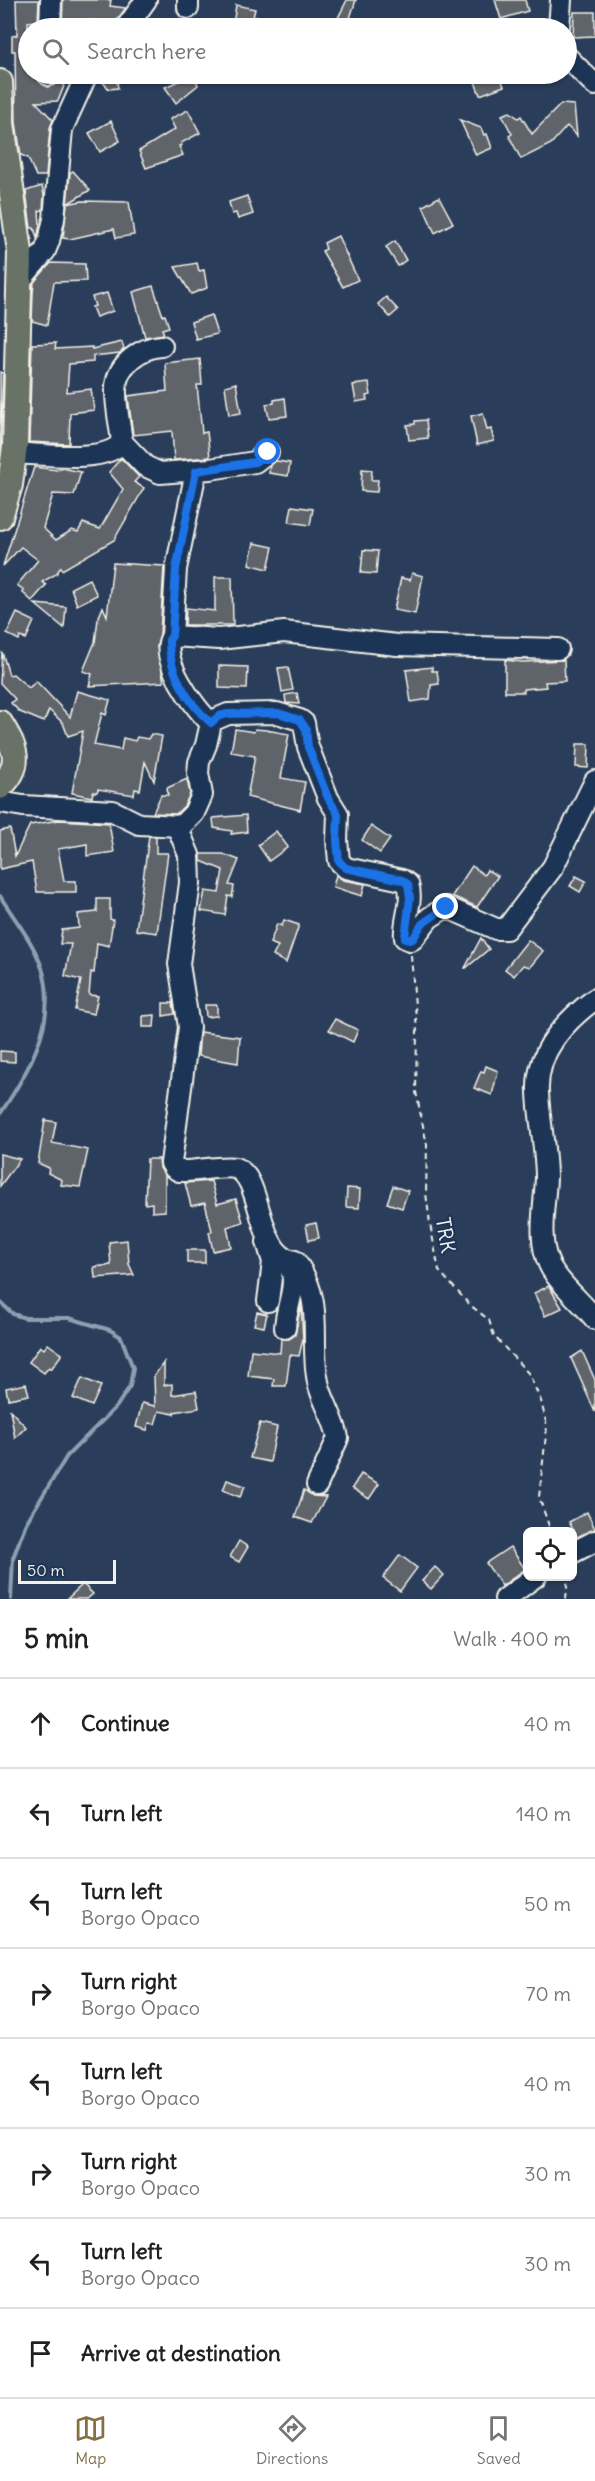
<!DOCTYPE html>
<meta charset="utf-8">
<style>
:root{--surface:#fff;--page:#f6f6f6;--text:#202124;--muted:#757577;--line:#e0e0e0;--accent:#847042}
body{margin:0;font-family:Delius,sans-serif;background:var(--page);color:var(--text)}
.controls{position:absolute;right:18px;bottom:18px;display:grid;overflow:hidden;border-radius:9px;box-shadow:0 2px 4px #0004}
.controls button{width:54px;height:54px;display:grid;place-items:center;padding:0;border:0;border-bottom:2px solid var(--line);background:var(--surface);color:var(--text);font:30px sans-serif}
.scale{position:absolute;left:18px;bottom:15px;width:98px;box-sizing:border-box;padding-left:6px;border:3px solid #f4f1e8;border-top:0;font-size:16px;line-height:21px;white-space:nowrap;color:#f4f1e8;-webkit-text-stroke:4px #1d3557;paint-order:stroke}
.stop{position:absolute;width:18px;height:18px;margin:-14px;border:4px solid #1a73e8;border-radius:50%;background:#fff}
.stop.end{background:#1a73e8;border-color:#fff;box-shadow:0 2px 6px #0008}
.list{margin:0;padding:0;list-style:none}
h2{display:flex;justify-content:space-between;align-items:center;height:78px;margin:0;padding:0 24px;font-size:26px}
h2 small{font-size:20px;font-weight:400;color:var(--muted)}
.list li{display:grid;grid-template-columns:39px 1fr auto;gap:18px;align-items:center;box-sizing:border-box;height:90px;padding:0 24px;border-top:2px solid var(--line)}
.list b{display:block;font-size:22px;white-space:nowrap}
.list p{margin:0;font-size:20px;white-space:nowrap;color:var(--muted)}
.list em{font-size:20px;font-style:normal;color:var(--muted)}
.icon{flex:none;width:33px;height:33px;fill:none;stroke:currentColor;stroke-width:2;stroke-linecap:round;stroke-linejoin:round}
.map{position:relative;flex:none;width:595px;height:1599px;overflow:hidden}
.search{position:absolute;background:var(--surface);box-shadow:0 2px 4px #0004;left:18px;right:18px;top:18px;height:66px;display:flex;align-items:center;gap:15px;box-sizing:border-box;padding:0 21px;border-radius:33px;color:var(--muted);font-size:22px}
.sheet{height:798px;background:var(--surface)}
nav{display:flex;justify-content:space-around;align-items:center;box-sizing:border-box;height:84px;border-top:2px solid var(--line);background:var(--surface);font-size:16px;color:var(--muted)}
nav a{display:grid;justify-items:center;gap:3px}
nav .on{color:var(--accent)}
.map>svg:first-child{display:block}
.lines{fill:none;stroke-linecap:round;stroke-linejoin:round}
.stream{stroke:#8ba1b1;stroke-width:4}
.building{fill:#5f646a;stroke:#f4f1e8;stroke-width:1.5}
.minor-casing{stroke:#f4f1e8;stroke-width:24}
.major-casing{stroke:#f4f1e8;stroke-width:28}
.path{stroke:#f4f1e8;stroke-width:2;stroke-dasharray:6 4.5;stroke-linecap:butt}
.minor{stroke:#1d3557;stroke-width:20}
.major{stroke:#697266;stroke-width:24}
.route{stroke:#1a73e8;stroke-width:8}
.labels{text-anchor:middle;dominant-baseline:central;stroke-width:4.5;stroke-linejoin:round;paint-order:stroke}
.street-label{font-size:20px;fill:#f4f1e8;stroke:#1d3557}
</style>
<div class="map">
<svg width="595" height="1599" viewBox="0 0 595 1599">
<rect width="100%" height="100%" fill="#2a3e5b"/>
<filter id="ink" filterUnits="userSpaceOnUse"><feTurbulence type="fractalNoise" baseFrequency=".0167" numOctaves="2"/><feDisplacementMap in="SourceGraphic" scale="12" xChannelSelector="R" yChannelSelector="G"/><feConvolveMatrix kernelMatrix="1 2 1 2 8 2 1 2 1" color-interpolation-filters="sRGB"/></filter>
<g filter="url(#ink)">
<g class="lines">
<g class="stream">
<path d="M0,896C15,920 33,941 42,968C59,1020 28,1073 0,1114"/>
<path d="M0,1302L13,1314L25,1318H69L110,1330L121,1337L133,1368L130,1386L117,1406L67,1456L26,1523L13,1558L11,1599"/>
</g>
</g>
<g class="building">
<path d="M16,0H39L38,21L28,22V74H37L39,81L48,87L59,81H66L58,101L36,102L53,120L50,128L46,176H36L28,158L21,155L16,122L15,51H12V36L17,35Z"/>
<path d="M63,0H111L110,6L126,8L116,21L114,28H109L110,21L82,20V28H62Z"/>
<path d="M347,0H356L347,27L336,22Z"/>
<path d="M495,0H525L528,11L501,19Z"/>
<path d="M236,5L255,9L253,17H258L256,28L233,25Z"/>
<path d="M574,12H595V36L573,37Z"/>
<path d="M99,74H116L118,88L109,89L98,77Z"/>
<path d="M194,74L198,85L176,103L165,87Z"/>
<path d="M472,74H490L492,79L500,76L504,86L480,95Z"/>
<path d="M561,104L574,105L577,136L567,126L551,144L521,159L509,136L512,134L502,115L510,112L518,118L521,116L532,134Z"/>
<path d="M188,110L200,133L181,143L182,145L179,146L183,155L146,168L139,151L175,129L170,119Z"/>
<path d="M460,120L481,128L484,135L487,134L492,148L476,155Z"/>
<path d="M111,121L120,141L100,152L89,133Z"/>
<path d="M73,171L90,190L67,204L70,173Z"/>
<path d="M42,186L44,195L43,210L39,211L40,225L37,238L34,228H31L26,191Z"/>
<path d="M247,196L253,214L238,219L236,213L232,214L229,202Z"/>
<path d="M439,197L453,223L435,233L423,206Z"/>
<path d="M82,201L129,202L134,235L116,238L114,229L70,239L63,238L67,204Z"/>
<path d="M338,236L358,280L343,287L322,251L326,249L324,243Z"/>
<path d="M395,241L406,260L398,266L386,247Z"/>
<path d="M51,263L85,264L86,281L54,282L47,325L32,321L33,294L34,282Z"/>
<path d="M197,263L199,271L204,270L207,288L191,294L175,267Z"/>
<path d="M153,286L163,316L165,315L169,327L162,329L164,334L145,337L133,292Z"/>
<path d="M107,293L113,311L96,317L92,307L95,306L92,297Z"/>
<path d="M386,297L398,310L390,317L378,304Z"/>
<path d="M211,315L217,334L196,339L191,322Z"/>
<path d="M122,342L124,349L120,353L93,356V362L69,364L67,392L91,389L94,410L70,413L69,444L29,442L32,344L56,343L55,349L92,347V349Z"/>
<path d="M200,359L202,385H197L202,433L207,432L210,457L174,460L172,431L133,435L128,396L167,391L165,363Z"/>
<path d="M0,372L3,373L0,451Z"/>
<path d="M236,383L241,413L229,415L225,386Z"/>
<path d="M369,383L371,395L366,396L367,400L356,402L353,385Z"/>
<path d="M285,398L287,416L269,418L266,404L274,403V400Z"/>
<path d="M483,413L487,430L491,429L494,441L477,445L471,416Z"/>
<path d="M426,420L428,438L409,440L407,425L415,424V421Z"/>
<path d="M121,458L139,477L134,482L144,488L114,540L62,570L61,567L56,574L42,582L46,585L32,601L22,592L24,590L17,585L38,560L21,547L3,566L34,467L57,470L62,468L81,472L74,495L53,494L43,528L56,540L72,530L78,532L83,523L100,529L123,489L109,472Z"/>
<path d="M276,461L290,463L288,476L269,473L270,465Z"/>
<path d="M362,469L372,470L371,480H378L377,492L361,491Z"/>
<path d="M292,506L313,509L310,525L289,522Z"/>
<path d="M254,543L273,547L268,569L249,564Z"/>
<path d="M363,550L378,551L376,574L361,573Z"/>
<path d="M113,563L164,566L160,634L157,646L164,682L89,686L92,674L83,671L95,642L98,619L103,607L107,616Z"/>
<path d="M412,573L423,576L415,614L394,610L401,578L410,580Z"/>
<path d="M215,577H232L233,625H185L186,608L215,611Z"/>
<path d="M89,579L97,595L77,605L71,588Z"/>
<path d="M35,604L66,607L64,628Z"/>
<path d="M17,613L34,621L26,639L20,637L19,640L7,634Z"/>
<path d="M2,652L9,675L13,674L29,688L36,681L70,717L77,691L110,700L106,715L102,713L94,745L121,750L123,738L135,741L137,737L148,739L151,734L162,736L154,781L145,762L140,790L135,789L134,795L98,789L97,792H93L92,797L72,793L83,731L68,736L63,723L49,710L44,722L20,712L11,703L15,699L0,683Z"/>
<path d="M505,660L523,662L564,660L565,681L545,682L546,687L524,689V692H505Z"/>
<path d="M219,666L248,667L247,689L219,688Z"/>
<path d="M288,667L293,690L282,692L278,668Z"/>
<path d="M432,667V671H437L439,684L431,685L430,699L411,702L406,670Z"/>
<path d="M297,693L299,704L286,703L285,695Z"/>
<path d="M235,729L254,732L255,729L266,730L289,734L281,778L305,782L300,810L247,797L255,756L231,752Z"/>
<path d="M577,744H589L588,768L576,767Z"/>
<path d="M187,779L190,794L184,806L176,814L153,813L161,795H168L167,788Z"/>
<path d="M246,815L247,832L231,834L232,831L214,828L213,818Z"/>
<path d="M59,820L109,823L114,852L87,856V844L58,849L64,881H76V892H37L32,862L0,869V831L10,829L15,856L30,825Z"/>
<path d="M371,826L390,839L380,853L362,840Z"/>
<path d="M276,831L288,847L269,861L258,845Z"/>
<path d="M149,836L156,837V853H168L157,933L136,930Z"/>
<path d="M201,854H223L239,860L229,885L234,886L232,897L228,896L225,915L201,911L205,891L219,893L223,870L201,861Z"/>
<path d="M472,866L484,875L487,870L498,876L477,907L452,896Z"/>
<path d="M336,875L343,880L365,884L362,896L333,887Z"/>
<path d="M576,876L586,881L580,892L570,886Z"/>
<path d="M97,899H110V919L113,920L109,946L97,943L94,973L91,972L89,995L98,996L94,1014L75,1010L81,980L65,976L71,944H60L62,930L79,928L78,914L97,912Z"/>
<path d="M284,920L299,925L286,963L273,956L278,946L270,943L277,924L282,926Z"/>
<path d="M481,938L489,949L466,968H465Z"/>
<path d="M528,940L543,951L530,967L523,965L514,976L505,969Z"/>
<path d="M163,1003H173L175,1014L163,1016Z"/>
<path d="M205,1005H217V1016L206,1017Z"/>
<path d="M155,1015L154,1027H143V1016Z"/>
<path d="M335,1019L358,1030L353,1042L329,1030Z"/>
<path d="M200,1032L240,1037L238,1063L198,1056Z"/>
<path d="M0,1051L15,1052V1062L0,1061Z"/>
<path d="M486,1066L498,1071L492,1095L474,1088L481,1071L484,1072Z"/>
<path d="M45,1120L56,1122L52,1143L88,1150L80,1187L61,1185L62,1180L48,1173L49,1168L38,1163Z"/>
<path d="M0,1154L20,1159L0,1186Z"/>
<path d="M147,1159H159L160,1168L165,1176V1211L152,1212V1203L145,1204Z"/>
<path d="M211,1181L217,1204L236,1199L243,1222L227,1227L231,1247L213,1251L209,1232L212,1231L205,1203L191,1206L185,1183Z"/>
<path d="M393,1186L408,1191L402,1208L387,1203Z"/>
<path d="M347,1188L360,1189L359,1208L346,1207Z"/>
<path d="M316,1223L319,1238L309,1240L306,1225Z"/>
<path d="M127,1240L129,1264L134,1275L95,1278L94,1267L111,1265L109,1242Z"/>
<rect x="187" y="1250" width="18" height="13"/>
<path d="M549,1286L562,1308L545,1316L534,1293Z"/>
<path d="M301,1305L303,1339L299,1356L290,1355L286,1386H273L274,1379L248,1376L251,1350L280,1353L281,1339H289L295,1335Z"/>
<path d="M257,1312L267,1314L264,1327L254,1325Z"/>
<path d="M48,1344L62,1354L51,1369L49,1367L44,1373L29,1362L40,1346L44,1349Z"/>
<path d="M582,1351L595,1380V1412L571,1358Z"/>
<path d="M164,1362V1385L172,1384V1395L196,1391L199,1408L174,1412V1414L159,1411L155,1424L149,1423L147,1430L136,1427L142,1403L155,1406L154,1376Z"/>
<path d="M82,1378L101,1386L92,1406L73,1398Z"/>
<path d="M26,1384L29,1395L8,1399L6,1388Z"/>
<path d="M10,1410L26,1427L15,1438Z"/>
<path d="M260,1423L277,1427L270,1462L250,1458Z"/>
<path d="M361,1474L379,1484L369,1499L352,1488Z"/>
<path d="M227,1480L245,1486L240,1497L223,1490Z"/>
<path d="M304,1490L313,1496L326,1497L312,1523L295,1517Z"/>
<path d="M587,1512L595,1529L577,1537L569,1522Z"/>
<path d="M239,1541L248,1547L239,1562L230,1557Z"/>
<path d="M510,1547L525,1569L502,1586L486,1563Z"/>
<path d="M400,1555L417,1568L400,1591L383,1578Z"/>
<path d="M435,1567L444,1575L431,1589L422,1581Z"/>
<path d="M83,1584L93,1594L87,1599H67Z"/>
</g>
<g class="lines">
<defs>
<g id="minor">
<path d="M188,0V8"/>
<path d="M50,28L51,0"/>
<path d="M126,28L146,0"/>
<path d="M559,28L561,0"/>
<path d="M566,56L595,85"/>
<path d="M49,75V74"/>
<path d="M19,282L45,251L49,241L54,219L62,129L87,74"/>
<path d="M122,442L145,466L160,473L210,469L255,462L268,452"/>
<path d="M14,453C40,454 107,464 122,442C120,424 115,404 116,386C118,364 141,347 162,346"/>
<path d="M172,636L176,569L196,471"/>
<path d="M211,723C195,709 157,657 172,636L219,639L284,632L397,645L558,649"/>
<path d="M0,802L23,806L113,811L139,824L181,826L194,813L202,795L198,773L199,762L206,745L211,723L214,720L228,714L277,713L300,720L304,723L308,747L328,798L338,814L337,840L339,861L346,868L402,880L408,884C414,902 403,920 405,938L410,940L413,939L429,918L446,907L496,929H506L553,867L595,781"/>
<path d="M177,826L189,855L190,883L179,964L189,1027L171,1163L174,1168L179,1171C196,1172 221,1165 235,1168C260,1175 257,1238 282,1256C286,1259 291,1260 295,1261C326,1303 309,1338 318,1382C322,1401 335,1419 338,1438L317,1485"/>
<path d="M595,999C565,1021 536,1051 538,1092C539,1120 546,1149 546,1178C545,1205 537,1238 549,1264C557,1282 582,1302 595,1319"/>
<path d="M267,1242L273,1262L268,1301"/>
<path d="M285,1328C286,1303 301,1282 287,1262"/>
<path d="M572,1553L595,1541"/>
<path d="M505,1599L536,1576"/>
</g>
<g id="major">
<path d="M0,82L2,123L20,252L15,446L10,485L0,517"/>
<path d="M0,723C15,747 24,765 0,787"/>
</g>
</defs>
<use href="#minor" class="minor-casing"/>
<use href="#major" class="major-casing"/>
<g class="path">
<path d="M411,955L417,1031L416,1092L427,1145L426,1193L430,1224L439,1271L470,1305L489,1320L494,1336L529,1374L541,1401L547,1426L539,1497L551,1532"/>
<path d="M566,1599L568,1576"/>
</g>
<use href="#minor" class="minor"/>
<use href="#major" class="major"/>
</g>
</g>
<g class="lines" filter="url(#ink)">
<path class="route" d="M268,452L255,462L196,471L176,569L172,636L169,640C168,671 188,703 211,723L219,716L228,714L278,713L300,720L306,729L308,747L328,798L338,814L337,840L339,861L346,868L402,880L408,884L410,898L405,938L410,940L413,939L422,924L446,907"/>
</g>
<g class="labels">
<g class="street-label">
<text transform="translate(446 1235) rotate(80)">TRK</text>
</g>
</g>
</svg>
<div class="controls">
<button><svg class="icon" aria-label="locate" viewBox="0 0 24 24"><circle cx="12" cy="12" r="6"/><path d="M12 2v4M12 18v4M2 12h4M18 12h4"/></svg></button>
</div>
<div class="scale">50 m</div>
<div class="stop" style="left:268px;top:452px"></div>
<div class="stop end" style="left:446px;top:907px"></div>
<div class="search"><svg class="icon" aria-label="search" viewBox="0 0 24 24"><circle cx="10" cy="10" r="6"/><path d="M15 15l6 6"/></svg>Search here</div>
</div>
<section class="sheet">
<h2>5 min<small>Walk · 400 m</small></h2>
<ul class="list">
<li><svg class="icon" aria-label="ahead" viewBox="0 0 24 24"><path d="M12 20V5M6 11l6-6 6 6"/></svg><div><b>Continue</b></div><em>40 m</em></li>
<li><svg class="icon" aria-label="left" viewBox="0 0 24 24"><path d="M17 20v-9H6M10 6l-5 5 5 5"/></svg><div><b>Turn left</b></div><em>140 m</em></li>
<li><svg class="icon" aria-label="left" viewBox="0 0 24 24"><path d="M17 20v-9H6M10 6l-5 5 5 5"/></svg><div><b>Turn left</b><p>Borgo Opaco</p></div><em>50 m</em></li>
<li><svg class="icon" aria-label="right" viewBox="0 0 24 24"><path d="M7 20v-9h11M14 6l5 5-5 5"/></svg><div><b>Turn right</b><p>Borgo Opaco</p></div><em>70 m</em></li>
<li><svg class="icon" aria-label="left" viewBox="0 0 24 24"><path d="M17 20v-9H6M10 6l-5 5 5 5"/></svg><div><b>Turn left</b><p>Borgo Opaco</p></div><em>40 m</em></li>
<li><svg class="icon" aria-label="right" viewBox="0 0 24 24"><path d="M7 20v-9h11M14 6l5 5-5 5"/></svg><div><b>Turn right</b><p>Borgo Opaco</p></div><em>30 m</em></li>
<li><svg class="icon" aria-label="left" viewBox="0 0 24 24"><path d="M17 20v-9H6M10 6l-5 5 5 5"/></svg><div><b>Turn left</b><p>Borgo Opaco</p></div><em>30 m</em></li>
<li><svg class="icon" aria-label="arrive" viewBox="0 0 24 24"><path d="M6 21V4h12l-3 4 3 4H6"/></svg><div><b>Arrive at destination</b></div></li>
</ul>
</section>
<nav>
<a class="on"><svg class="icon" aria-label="map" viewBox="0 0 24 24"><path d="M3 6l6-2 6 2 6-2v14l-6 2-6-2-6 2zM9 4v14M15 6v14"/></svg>Map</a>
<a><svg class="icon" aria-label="directions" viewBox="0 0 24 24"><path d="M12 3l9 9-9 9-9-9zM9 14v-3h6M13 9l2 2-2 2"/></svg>Directions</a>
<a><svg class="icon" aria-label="saved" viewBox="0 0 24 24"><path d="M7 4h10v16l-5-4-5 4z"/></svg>Saved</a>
</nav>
